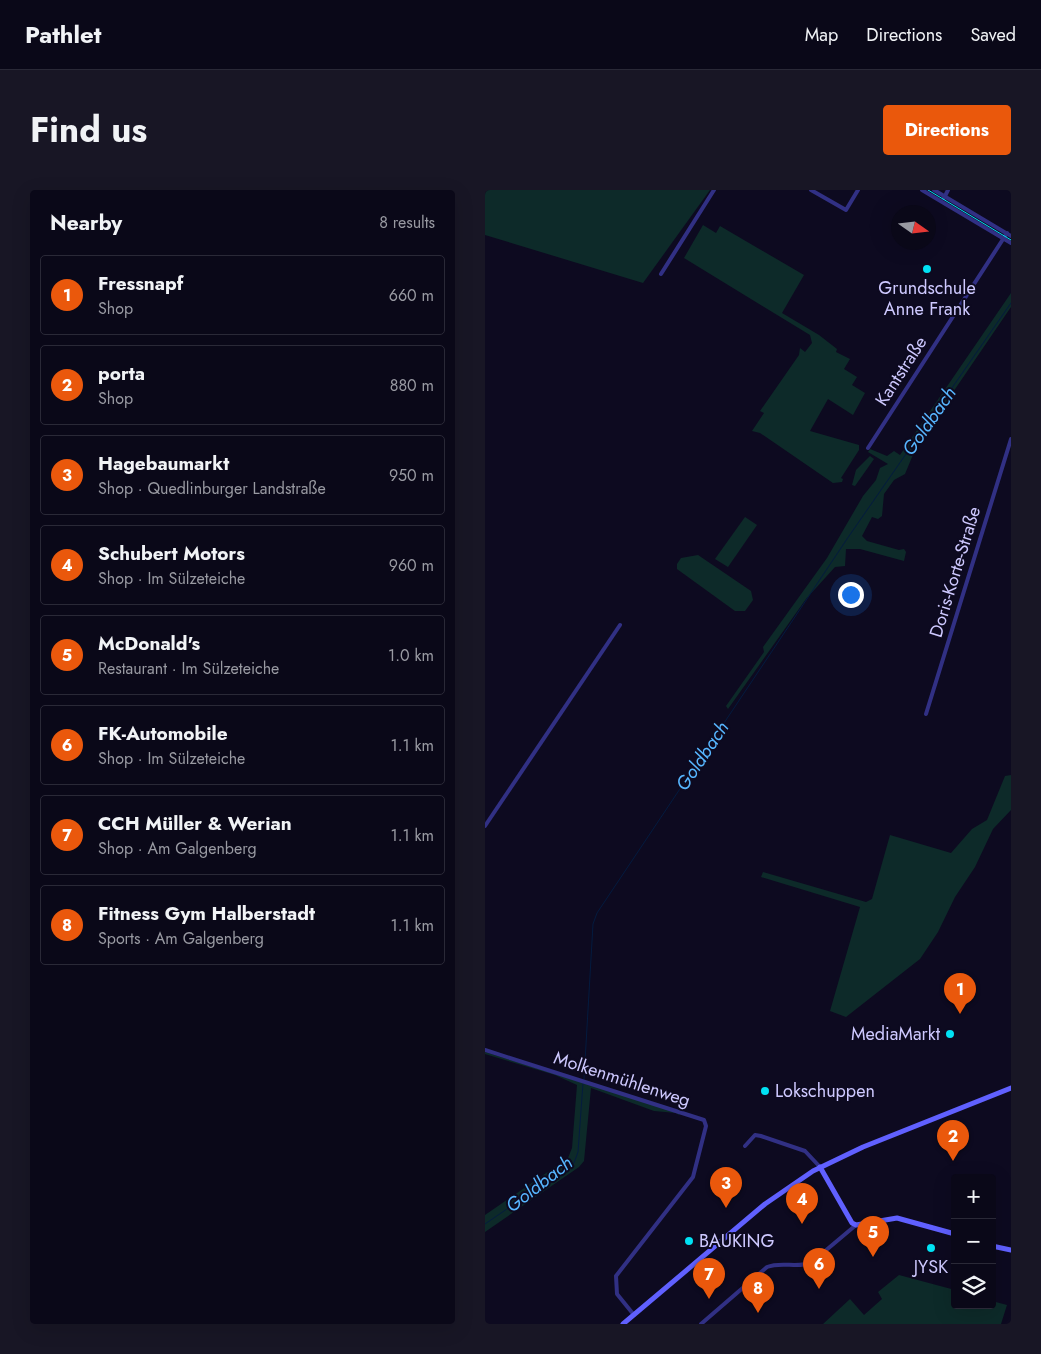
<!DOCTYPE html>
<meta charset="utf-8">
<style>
:root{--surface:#0a0818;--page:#181625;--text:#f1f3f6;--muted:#999aa2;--line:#2a2937;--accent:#ea580c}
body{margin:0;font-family:Jost,sans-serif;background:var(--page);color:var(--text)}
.controls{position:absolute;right:15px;bottom:15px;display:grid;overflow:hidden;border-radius:5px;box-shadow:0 5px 20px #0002}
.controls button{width:45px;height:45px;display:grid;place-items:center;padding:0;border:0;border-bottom:1px solid var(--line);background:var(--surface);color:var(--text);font:25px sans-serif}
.compass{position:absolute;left:406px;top:15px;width:45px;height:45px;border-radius:50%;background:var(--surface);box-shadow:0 5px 20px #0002;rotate:104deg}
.you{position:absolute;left:365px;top:404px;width:18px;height:18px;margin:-12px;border:4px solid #fff;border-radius:50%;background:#1a73e8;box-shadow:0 0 0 8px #1a73e833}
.badge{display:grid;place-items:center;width:32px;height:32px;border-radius:50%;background:var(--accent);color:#fff;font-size:16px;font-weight:700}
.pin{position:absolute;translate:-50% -41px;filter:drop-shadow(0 1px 2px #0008)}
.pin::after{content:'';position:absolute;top:26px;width:18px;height:15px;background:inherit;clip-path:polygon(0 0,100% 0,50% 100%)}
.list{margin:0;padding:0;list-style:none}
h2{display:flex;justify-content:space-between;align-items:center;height:65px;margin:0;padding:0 20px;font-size:21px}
h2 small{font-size:16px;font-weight:400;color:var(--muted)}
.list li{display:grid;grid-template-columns:32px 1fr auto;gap:15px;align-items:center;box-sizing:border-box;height:80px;margin:0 10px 10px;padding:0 10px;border:1px solid var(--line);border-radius:5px}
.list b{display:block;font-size:19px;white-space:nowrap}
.list p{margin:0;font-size:16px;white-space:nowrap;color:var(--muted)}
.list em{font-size:16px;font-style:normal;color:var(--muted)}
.icon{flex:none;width:28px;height:28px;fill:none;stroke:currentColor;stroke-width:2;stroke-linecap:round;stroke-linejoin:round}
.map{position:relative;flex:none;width:526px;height:1134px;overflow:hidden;border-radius:5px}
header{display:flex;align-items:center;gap:30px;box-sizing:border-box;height:70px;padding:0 25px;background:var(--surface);border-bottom:1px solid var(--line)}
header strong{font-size:24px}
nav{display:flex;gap:28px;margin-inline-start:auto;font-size:18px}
.intro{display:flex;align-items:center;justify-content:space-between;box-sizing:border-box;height:120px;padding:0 30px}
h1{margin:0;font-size:35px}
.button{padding:12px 22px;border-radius:5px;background:var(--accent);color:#fff;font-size:18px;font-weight:700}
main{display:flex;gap:30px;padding:0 30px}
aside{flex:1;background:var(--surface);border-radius:5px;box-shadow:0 5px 20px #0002}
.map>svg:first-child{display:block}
.green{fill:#0d2a29}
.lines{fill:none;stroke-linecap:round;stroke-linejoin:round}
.stream{stroke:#041b3f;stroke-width:1}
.street{stroke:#313084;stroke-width:4}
.secondary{stroke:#6060ff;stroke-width:5}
.tram{stroke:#00e2f4;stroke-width:1}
.poi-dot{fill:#00e2f4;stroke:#0d0a20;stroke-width:2}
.labels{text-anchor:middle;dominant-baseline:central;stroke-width:4;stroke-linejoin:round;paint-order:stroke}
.poi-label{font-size:18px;fill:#cec9ff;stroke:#0d0a20}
.street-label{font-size:18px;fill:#cec9ff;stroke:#0d0a20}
.water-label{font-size:19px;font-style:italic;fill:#57b6ff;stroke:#0d0a20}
</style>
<header>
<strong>Pathlet</strong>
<nav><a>Map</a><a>Directions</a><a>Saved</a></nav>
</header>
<div class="intro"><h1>Find us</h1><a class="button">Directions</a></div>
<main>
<aside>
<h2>Nearby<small>8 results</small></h2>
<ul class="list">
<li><span class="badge">1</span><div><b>Fressnapf</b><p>Shop</p></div><em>660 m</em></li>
<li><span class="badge">2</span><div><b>porta</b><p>Shop</p></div><em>880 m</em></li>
<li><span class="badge">3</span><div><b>Hagebaumarkt</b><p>Shop · Quedlinburger Landstraße</p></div><em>950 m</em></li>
<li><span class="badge">4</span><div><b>Schubert Motors</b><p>Shop · Im Sülzeteiche</p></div><em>960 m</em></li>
<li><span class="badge">5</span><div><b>McDonald's</b><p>Restaurant · Im Sülzeteiche</p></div><em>1.0 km</em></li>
<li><span class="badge">6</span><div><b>FK-Automobile</b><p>Shop · Im Sülzeteiche</p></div><em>1.1 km</em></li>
<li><span class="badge">7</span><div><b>CCH Müller &amp; Werian</b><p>Shop · Am Galgenberg</p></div><em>1.1 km</em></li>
<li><span class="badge">8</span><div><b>Fitness Gym Halberstadt</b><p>Sports · Am Galgenberg</p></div><em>1.1 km</em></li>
</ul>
</aside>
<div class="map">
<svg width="526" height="1134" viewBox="0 0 526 1134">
<rect width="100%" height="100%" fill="#0d0a20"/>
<g class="green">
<path d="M0,0H225L158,93L0,45Z"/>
<path d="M218,35L231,43L235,36L319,85L297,123L334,145L352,159L351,162L365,169L359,179L372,187L367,195L380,203L368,225L343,209L325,241L374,255V260L356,288L358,289L357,292L348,293L275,243L267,241L279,223L275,221L314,165L315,158L320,162L327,153L325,145L199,68Z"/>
<path d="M526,103V117L432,255L420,284L409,290L399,304L397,326L393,329L387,327L377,346L382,351L414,360L419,359L421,362L419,371L375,359H361L360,376L350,377L321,409L243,519L241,516L279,462L278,457L342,368L378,306L391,290L395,278L403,274L383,262L385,259L402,266L409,261L415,265Z"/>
<path d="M385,266L389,269L370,296L367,295L371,280Z"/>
<path d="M260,327L272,335L243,377L230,369Z"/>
<path d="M213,365L266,401L268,410L260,421H250L192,379V374L196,368Z"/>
<path d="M526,585V620L508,639L490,677L470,707L453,742L435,769L361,827L345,821L375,717L276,687L278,682L381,712L387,709L405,645L466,663L487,639L502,630L520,586Z"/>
<path d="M0,862L195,923L194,925L191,923L169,921L106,898L99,971L94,977L0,1042V1025L83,968L87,958L92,895L70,885L0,864Z"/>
<path d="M414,1085L470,1100V1115H507V1111L522,1115L516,1134H338L365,1109L379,1125L397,1109L393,1102Z"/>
</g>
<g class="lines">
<g class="stream">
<path d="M99,889L108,734L112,723L364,346L526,113"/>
<path d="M0,1034L89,973L93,962L98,893"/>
</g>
<g class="street">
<path d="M326,0L361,20L373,0"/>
<path d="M437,0L526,53"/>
<path d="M449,0L526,46"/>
<path d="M459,8L463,0"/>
<path d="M176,84L229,0"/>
<path d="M383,258L522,43"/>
<path d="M441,524L526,249"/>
<path d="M0,636L135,435"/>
<path d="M0,860L219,930L221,936L208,987L131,1086L132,1104L149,1125"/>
<path d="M260,956L270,945L276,946L320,961L335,977"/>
<path d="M216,1134L282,1077C297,1071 313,1079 327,1072L371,1035"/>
</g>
<g class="secondary">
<path d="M335,977L367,1033L371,1035L412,1028L470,1044"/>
<path d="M507,1056L526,1060"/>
<path d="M138,1134L280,1014L328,981L378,957L526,898"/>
</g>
<path class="tram" d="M443,0L526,50"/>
</g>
<g class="poi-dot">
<circle cx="442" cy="79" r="5"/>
<circle cx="465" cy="844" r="5"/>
<circle cx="280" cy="901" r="5"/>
<circle cx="204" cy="1051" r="5"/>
<circle cx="446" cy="1058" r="5"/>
</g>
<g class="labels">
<g class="poi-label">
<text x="442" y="98">Grundschule<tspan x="442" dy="21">Anne Frank</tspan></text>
<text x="455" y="844" text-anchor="end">MediaMarkt</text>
<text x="290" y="901" text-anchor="start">Lokschuppen</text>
<text x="214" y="1051" text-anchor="start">BAUKING</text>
<text x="446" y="1077">JYSK</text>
</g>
<g class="street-label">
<text transform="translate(416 181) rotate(-57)">Kantstraße</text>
<text transform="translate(470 382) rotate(-73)">Doris-Korte-Straße</text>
<text transform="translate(137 889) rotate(18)">Molkenmühlenweg</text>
</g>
<g class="water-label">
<text transform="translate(444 231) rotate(-55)">Goldbach</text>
<text transform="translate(217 566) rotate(-56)">Goldbach</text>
<text transform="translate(54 994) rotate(-38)">Goldbach</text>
</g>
</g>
</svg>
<div class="controls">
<button>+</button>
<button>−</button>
<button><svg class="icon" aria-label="layers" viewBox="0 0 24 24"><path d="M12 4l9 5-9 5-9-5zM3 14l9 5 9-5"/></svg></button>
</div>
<svg class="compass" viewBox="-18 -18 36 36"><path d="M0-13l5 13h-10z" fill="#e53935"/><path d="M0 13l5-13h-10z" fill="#999aa2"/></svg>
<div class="you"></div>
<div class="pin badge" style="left:475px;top:824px">1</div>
<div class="pin badge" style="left:468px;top:971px">2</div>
<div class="pin badge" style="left:241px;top:1018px">3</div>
<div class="pin badge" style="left:317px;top:1034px">4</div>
<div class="pin badge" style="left:388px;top:1067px">5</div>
<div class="pin badge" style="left:334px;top:1099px">6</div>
<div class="pin badge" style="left:224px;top:1109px">7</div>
<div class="pin badge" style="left:273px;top:1123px">8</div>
</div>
</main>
